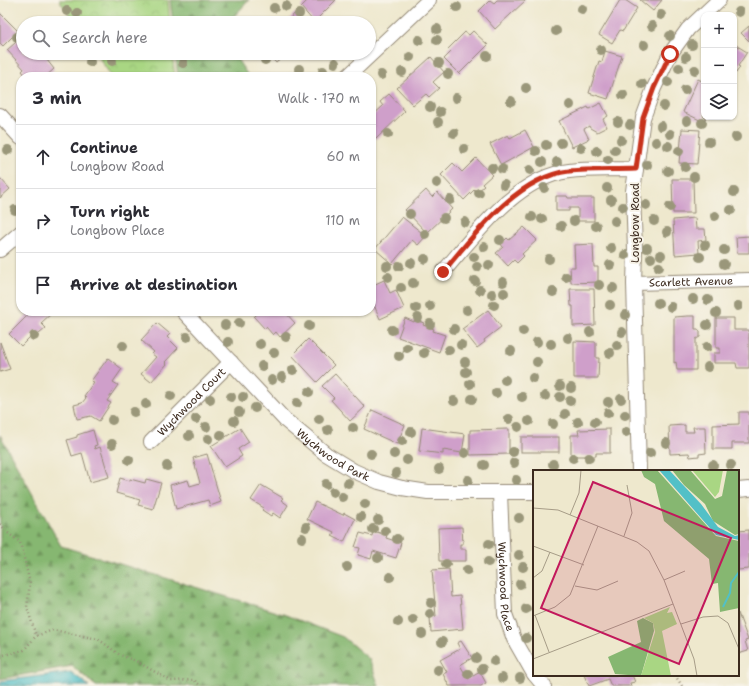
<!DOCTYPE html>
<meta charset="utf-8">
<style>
:root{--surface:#fff;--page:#f7f7f7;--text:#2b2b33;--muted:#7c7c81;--line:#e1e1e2}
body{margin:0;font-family:"Shantell Sans",sans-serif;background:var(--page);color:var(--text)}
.controls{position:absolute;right:12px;top:12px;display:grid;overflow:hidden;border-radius:8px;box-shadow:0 1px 3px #0004}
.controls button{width:36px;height:36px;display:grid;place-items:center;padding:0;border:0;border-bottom:1px solid var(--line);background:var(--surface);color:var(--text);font:20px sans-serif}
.stop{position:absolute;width:12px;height:12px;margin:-9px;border:3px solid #c8321e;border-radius:50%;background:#fff}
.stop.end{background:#c8321e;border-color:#fff;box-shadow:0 1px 4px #0008}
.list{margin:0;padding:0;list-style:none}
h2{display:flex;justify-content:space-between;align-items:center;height:52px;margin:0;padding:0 16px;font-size:17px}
h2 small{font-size:13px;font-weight:400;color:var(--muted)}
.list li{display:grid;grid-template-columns:26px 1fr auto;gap:12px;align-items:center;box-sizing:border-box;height:64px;padding:0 16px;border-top:1px solid var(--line)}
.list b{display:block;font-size:15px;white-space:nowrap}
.list p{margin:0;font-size:13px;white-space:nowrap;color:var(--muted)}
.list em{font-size:13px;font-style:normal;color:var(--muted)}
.icon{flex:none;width:22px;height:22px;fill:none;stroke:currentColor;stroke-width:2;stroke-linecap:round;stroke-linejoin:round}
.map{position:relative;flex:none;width:749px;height:686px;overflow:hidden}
.search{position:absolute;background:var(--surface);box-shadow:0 1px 3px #0004;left:16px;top:16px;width:360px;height:44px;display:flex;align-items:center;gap:10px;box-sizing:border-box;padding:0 14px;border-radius:22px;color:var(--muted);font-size:15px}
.panel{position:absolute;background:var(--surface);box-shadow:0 1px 3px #0004;left:16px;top:72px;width:360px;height:244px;border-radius:16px}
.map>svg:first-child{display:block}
.forest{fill:url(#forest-firs);stroke:#607048}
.park{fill:url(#park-crowns);stroke:#728050}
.water{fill:url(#water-waves);stroke:#467572}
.building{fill:#cf9fca}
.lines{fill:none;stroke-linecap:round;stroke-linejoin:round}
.minor-casing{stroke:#948976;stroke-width:16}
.path{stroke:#948976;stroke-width:2.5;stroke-dasharray:1 3;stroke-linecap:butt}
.minor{stroke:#fff;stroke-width:14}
.tree{fill:#9a977a}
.route{stroke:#c8321e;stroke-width:5}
.labels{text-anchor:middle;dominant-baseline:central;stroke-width:4;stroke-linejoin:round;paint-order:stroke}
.street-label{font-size:11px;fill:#3b2a1e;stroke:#f7f3e8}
.inset-river{fill:none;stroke:#52c0c7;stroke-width:2}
.inset-road{fill:none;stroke:#a69c87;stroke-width:1}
.view{fill:#c2185b;fill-opacity:0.15;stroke:#c2185b;stroke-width:2}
.inset-edge{fill:none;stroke:#3b2a1e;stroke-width:2}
</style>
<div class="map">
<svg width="749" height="686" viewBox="0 0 749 686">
<defs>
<pattern id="forest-firs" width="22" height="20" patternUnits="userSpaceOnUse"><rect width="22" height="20" fill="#86b771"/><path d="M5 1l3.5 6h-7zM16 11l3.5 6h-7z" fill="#6f955c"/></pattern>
<pattern id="park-crowns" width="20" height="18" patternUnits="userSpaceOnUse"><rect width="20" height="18" fill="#a9d683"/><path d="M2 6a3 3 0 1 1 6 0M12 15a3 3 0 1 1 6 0" fill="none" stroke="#92b871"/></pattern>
<pattern id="water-waves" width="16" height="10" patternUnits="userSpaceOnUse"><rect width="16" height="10" fill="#52c0c7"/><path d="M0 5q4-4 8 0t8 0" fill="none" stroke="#459ca1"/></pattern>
</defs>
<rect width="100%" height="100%" fill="#f7f3e8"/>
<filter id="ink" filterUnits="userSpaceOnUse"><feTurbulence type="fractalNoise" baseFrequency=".025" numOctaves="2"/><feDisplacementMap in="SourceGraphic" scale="8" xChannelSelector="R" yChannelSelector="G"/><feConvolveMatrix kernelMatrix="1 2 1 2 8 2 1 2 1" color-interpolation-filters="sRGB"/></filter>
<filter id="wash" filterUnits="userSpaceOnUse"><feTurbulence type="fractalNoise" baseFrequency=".012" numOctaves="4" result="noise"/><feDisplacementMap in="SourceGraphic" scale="16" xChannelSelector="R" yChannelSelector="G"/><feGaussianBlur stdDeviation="0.9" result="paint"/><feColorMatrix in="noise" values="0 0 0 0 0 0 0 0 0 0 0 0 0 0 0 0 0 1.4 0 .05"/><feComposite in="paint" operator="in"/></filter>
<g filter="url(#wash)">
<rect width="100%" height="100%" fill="#eee8cd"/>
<g class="forest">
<path d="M170,0H249L228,23H173Z"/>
<path d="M175,53H233L249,77H178Z"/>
<path d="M0,435L61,546L283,614L343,637L369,659L379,686H96L72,666L0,679Z"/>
</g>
<g class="park">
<path d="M59,0H168L170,23H75Z"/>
<path d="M96,53H172L175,77H112Z"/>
</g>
<path class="water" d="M71,672L89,686H0L1,681Z"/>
<g id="blocks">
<g class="building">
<path d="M308,0H336L314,22L301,7Z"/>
<path d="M490,0L494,3L497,0H526L495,29L479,11Z"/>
<path d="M620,0H625L637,8L623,31L620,30L612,43L599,35Z"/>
<path d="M640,0H662L653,11Z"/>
<path d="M0,13L18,31L3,46L0,43Z"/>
<path d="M295,13L304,23H286Z"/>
<path d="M749,26V41L741,33Z"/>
<path d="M473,31L488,45L459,74L444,59L451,52L448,49L465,32L469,35Z"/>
<path d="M23,36V53H51L52,55L47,60L54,69L45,77H27L22,71L24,69L7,50Z"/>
<path d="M734,44L747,52L738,66L740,67L736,73L734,71Z"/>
<path d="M605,51L622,56L608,99L589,93L599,61L602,62Z"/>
<path d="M267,53H288L276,63Z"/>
<path d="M431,57L444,72L433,82L439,88L429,97L426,94L413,105L397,88Z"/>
<path d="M698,79L704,82V117H706L704,122L683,112Z"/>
<path d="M389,94L405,111L376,139L371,133V117L383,106L380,102Z"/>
<path d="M601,103L608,116L603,119L607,127L597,132L590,128L589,126L584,129L589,139L572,147L559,121L588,107L589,109Z"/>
<path d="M682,129L700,130L697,164L679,163Z"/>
<path d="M525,130L534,147L501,165L490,144L508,135L510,138Z"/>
<path d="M476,158L492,175L482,184L484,186L477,192L475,189L464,200L441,175L453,163L462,172Z"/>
<path d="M0,178L10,189L0,198Z"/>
<path d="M672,179H693L694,213H673Z"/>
<path d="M426,190L432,197L437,192L452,209L427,233L405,210Z"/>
<path d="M556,196H567L568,198H594V221H578V208H569V211H556Z"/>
<path d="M402,217L426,236L418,245L412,240L392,264L375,249Z"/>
<path d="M695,218L696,229H705L706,240L698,241L699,253L675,255L673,220Z"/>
<path d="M524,227L537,240L522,254L524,256L517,263L514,260L508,266L496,253L503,247L501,244L507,238L509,240Z"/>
<path d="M749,236V253H737L736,237Z"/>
<path d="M593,244L594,267H598V282L571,283L570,267H575L574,245Z"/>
<path d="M384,280L390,293L396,290L404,308L380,319L371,298V286Z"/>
<path d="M570,289H594L595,325L573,326V306H571Z"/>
<path d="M488,310L501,327L484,340L485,342L477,348L462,329Z"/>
<path d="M32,311H51L52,313L41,323L46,328L38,335L35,332L21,346L9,334Z"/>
<path d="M260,311H284L295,323L280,337L276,332L273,335L266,327L265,329L254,317Z"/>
<path d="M688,316H695V329H698L700,332V337L696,339V370H677L676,362L674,363V317Z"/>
<path d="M405,318L414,322L415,320L424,323L423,325L434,329L433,331L445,335L439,352L398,337Z"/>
<path d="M716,318H734V330H749V368H737L736,363H714V353H720V348H716Z"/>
<path d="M157,323L170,334L167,337L178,348L165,362L167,364L151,382L141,374L156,357L152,354L154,352L141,340Z"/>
<path d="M308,339L334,365L317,382L292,355Z"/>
<path d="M574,341L596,342V358H599L598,378H574Z"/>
<path d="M0,342L10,369L0,372Z"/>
<path d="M108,358L122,369L113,382L118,385L107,401L111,403L99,421L91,416L77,419L74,405L82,403L86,398L84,396L94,382L91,381Z"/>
<path d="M335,374L365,407L350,421L331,400L334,398L322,386Z"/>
<path d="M372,410L405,425L397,444L364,429Z"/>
<path d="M739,412H749V443H732V449H713V425L739,424Z"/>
<path d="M685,425V432H694L693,427H705L706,453L699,454V456L690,457L689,453L670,454L669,426Z"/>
<path d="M240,428L249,442L238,449L242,456L225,467L211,446Z"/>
<path d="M422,428L465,434L462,453L443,450V454L419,451Z"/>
<path d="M509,429V454L470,455V430Z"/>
<path d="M610,429V453H596V456H571V435H579L578,430Z"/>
<path d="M93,430L97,445L94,446L95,449L100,447L109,477L90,482L82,453L72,456L67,440L77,437V435Z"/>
<rect x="521" y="437" width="38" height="15"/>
<path d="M207,454L221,502L210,506L208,500L176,509L170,485L188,480L190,486L200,483L193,458Z"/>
<path d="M120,478L130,481V479L145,483L146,479L161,483L153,509L138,505L140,500L116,493Z"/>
<path d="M261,485L283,498L281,500L288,505L280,518L273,513L271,516L262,510L264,508L251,500Z"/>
<path d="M315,502L343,515L344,513L355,519L344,542L332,536L334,532L307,519Z"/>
<path d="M462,527L463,544H460V549H466V561H439L438,528Z"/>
<path d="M749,530V569L738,570V531Z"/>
<path d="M373,531L387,535L386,538L401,543L396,558L373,551L371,559L358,555L360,548L355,547L360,533L372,536Z"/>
<path d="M449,569L451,597L460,596L463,629L431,632L430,617L436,616L432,570Z"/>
<path d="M738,613L748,640L745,641L748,651L738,654Z"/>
<path d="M461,641L472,658L460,665L468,679L480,672L486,683L481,686H449L443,674L447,672L440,660L460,649L457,643Z"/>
<path d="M584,675H632L635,682L630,683L631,686H611L608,679L589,686Z"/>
</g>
</g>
</g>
<g filter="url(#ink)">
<use href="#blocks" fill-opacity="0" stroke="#948976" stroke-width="1"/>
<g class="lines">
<defs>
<g id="minor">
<path d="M347,77L429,0"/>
<path d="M0,115L21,138"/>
<path d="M0,250L21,232"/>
<path d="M443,272C475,235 517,177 569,171C591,168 614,170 636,169"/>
<path id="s1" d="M634,283L749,280"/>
<path id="s2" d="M183,311L285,420L326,454L354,471L379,482L402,488L428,492H534"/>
<path id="s3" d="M151,442L231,362"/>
<path d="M639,471L634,283L635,250L633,191L643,118L654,88L670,54L688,29L719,0"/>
<path d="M738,490L749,489"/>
<path id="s4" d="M500,493L505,614L514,639L534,674"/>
<path d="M535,675L544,686"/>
</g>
</defs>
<use href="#minor" class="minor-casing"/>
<g class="path">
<path d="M0,524L8,533L20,542L30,583L27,607L36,636"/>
<path d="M0,656L24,650L36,636L53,630L98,639L120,655L136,661L171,681L194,680L201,686"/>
<path d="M675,675L682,686"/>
</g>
<use href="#minor" class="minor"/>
</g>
<g class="tree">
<circle cx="286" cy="6" r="5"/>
<circle cx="457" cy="7" r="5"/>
<circle cx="274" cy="8" r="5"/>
<circle cx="582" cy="9" r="5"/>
<circle cx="67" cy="11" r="5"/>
<circle cx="739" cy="12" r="5"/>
<circle cx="77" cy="13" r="5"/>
<circle cx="299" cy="14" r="5"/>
<circle cx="661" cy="15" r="5"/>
<circle cx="652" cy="26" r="5"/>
<circle cx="437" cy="29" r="5"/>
<circle cx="556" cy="31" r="5"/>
<circle cx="670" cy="36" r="5"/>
<circle cx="17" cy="37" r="5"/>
<circle cx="419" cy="40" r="5"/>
<circle cx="437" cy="40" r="5"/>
<circle cx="644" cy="45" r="5"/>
<circle cx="692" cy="45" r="5"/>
<circle cx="601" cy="50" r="5"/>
<circle cx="487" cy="56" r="5"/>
<circle cx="410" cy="57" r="5"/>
<circle cx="686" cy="57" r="5"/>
<circle cx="265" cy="60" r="5"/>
<circle cx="112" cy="61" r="5"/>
<circle cx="90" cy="62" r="5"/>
<circle cx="183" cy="63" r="5"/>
<circle cx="335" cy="63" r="5"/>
<circle cx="439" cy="63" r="5"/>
<circle cx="679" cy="68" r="5"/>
<circle cx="299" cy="69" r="5"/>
<circle cx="695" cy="70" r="5"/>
<circle cx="323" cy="71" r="5"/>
<circle cx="402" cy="72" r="5"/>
<circle cx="448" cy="74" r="5"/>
<circle cx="381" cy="75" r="5"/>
<circle cx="668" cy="82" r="5"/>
<circle cx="642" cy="84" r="5"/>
<circle cx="526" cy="88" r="5"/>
<circle cx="685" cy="90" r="5"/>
<circle cx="623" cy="95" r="5"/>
<circle cx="456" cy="98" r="5"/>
<circle cx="511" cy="101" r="5"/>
<circle cx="570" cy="105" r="5"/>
<circle cx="664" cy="106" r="5"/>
<circle cx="430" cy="107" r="5"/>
<circle cx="440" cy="112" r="5"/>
<circle cx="687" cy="121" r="5"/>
<circle cx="438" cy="122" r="5"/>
<circle cx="618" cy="122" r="5"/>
<circle cx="702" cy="123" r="5"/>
<circle cx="630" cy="125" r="5"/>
<circle cx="661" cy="126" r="5"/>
<circle cx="454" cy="133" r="5"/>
<circle cx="388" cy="134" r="5"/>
<circle cx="670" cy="134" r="5"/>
<circle cx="736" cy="137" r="5"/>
<circle cx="621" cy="140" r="5"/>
<circle cx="656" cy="142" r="5"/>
<circle cx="709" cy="142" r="5"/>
<circle cx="561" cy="143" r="5"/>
<circle cx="546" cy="145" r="5"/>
<circle cx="668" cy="146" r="5"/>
<circle cx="581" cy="148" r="5"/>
<circle cx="464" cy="149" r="5"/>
<circle cx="8" cy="150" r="5"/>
<circle cx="615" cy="150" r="5"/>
<circle cx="536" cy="151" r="5"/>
<circle cx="597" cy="151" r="5"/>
<circle cx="679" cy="151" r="5"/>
<circle cx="608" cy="160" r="5"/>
<circle cx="542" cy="162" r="5"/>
<circle cx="557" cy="162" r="5"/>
<circle cx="647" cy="165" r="5"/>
<circle cx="685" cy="167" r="5"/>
<circle cx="492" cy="168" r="5"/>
<circle cx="502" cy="169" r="5"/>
<circle cx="530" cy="170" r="5"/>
<circle cx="668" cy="171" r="5"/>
<circle cx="694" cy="177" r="5"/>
<circle cx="437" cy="183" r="5"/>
<circle cx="504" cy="185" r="5"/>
<circle cx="544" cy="188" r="5"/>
<circle cx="607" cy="188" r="5"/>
<circle cx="734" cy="192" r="5"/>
<circle cx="479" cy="193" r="5"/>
<circle cx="450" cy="200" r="5"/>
<circle cx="611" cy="200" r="5"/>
<circle cx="646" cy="205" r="5"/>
<circle cx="623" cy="207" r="5"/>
<circle cx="670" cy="207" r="5"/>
<circle cx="15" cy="210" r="5"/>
<circle cx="731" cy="210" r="5"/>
<circle cx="410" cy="214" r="5"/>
<circle cx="715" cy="216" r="5"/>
<circle cx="532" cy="217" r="5"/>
<circle cx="444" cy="218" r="5"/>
<circle cx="542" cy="219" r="5"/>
<circle cx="574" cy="221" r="5"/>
<circle cx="615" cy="221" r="5"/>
<circle cx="654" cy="221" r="5"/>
<circle cx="465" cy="222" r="5"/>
<circle cx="561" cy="226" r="5"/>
<circle cx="596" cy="226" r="5"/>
<circle cx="667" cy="232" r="5"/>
<circle cx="425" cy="234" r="5"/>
<circle cx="500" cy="240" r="5"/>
<circle cx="705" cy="245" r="5"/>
<circle cx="484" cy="247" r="5"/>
<circle cx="611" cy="248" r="5"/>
<circle cx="647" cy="248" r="5"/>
<circle cx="724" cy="250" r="5"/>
<circle cx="625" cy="255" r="5"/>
<circle cx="661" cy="255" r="5"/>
<circle cx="474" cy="257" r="5"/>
<circle cx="700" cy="257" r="5"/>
<circle cx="651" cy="258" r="5"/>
<circle cx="425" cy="259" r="5"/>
<circle cx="549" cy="259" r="5"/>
<circle cx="411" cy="263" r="5"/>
<circle cx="724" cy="264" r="5"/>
<circle cx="489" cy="265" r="5"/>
<circle cx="610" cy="265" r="5"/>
<circle cx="387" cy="266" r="5"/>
<circle cx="399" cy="266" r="5"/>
<circle cx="477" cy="267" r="5"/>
<circle cx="659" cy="267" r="5"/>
<circle cx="388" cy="277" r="5"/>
<circle cx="566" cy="277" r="5"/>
<circle cx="475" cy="281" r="5"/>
<circle cx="503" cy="282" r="5"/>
<circle cx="413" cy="283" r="5"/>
<circle cx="599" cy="285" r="5"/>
<circle cx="401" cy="288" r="5"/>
<circle cx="613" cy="288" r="5"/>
<circle cx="480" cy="290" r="5"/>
<circle cx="553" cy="292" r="5"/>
<circle cx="504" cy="293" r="5"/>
<circle cx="492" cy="294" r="5"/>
<circle cx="693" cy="299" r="5"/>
<circle cx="708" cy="300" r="5"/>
<circle cx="658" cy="303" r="5"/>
<circle cx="494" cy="305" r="5"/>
<circle cx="610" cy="305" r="5"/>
<circle cx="430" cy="306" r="5"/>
<circle cx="738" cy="306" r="5"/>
<circle cx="671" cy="307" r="5"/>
<circle cx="416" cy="308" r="5"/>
<circle cx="467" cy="310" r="5"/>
<circle cx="716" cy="313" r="5"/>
<circle cx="625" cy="315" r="5"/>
<circle cx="418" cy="318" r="5"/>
<circle cx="239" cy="323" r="5"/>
<circle cx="430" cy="324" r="5"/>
<circle cx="225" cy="325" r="5"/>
<circle cx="707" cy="325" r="5"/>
<circle cx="309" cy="326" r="5"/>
<circle cx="454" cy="329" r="5"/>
<circle cx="392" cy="330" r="5"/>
<circle cx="523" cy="331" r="5"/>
<circle cx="590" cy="332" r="5"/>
<circle cx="622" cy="332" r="5"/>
<circle cx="34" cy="336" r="5"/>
<circle cx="187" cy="337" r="5"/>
<circle cx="286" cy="337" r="5"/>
<circle cx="568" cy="338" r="5"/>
<circle cx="228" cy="342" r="5"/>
<circle cx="537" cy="342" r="5"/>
<circle cx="260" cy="344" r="5"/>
<circle cx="551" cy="344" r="5"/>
<circle cx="461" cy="345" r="5"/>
<circle cx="617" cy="345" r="5"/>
<circle cx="123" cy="346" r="5"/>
<circle cx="707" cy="347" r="5"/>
<circle cx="407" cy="348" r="5"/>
<circle cx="449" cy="350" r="5"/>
<circle cx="511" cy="351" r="5"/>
<circle cx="274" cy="353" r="5"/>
<circle cx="424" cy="353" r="5"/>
<circle cx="610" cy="353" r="5"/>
<circle cx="399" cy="356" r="5"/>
<circle cx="465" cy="362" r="5"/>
<circle cx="537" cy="362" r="5"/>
<circle cx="262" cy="366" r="5"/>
<circle cx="708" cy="367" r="5"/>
<circle cx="293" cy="370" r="5"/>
<circle cx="466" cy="372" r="5"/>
<circle cx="282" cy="377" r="5"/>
<circle cx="533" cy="378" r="5"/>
<circle cx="272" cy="380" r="5"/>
<circle cx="505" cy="380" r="5"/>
<circle cx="470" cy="384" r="5"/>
<circle cx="560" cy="386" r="5"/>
<circle cx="571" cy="388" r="5"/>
<circle cx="309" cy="392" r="5"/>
<circle cx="496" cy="393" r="5"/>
<circle cx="171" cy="396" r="5"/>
<circle cx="545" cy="396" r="5"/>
<circle cx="231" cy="397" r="5"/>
<circle cx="243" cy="397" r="5"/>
<circle cx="522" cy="397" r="5"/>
<circle cx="560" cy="397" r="5"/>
<circle cx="210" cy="399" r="5"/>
<circle cx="472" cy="399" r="5"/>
<circle cx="621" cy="399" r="5"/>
<circle cx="454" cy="401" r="5"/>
<circle cx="570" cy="401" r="5"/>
<circle cx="608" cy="402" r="5"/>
<circle cx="297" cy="403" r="5"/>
<circle cx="146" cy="404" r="5"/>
<circle cx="255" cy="408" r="5"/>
<circle cx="134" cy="412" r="5"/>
<circle cx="239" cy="412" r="5"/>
<circle cx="608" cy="413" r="5"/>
<circle cx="565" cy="414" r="5"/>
<circle cx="625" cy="415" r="5"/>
<circle cx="196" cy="419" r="5"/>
<circle cx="319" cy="419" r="5"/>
<circle cx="509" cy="419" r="5"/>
<circle cx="112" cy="420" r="5"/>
<circle cx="234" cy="421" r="5"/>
<circle cx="529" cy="421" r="5"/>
<circle cx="578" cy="422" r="5"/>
<circle cx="595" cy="422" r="5"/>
<circle cx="553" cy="424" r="5"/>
<circle cx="206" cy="427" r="5"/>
<circle cx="518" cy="427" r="5"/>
<circle cx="353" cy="428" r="5"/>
<circle cx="328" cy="430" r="5"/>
<circle cx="411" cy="432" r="5"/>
<circle cx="626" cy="432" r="5"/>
<circle cx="221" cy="435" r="5"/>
<circle cx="189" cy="436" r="5"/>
<circle cx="208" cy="439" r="5"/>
<circle cx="402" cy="441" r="5"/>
<circle cx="666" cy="443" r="5"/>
<circle cx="112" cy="444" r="5"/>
<circle cx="513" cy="452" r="5"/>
<circle cx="465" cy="453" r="5"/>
<circle cx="650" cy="453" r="5"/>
<circle cx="371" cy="454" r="5"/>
<circle cx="394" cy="454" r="5"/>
<circle cx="573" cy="458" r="5"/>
<circle cx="589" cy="458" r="5"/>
<circle cx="129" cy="460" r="5"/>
<circle cx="407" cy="460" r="5"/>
<circle cx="514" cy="463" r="5"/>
<circle cx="553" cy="464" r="5"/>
<circle cx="484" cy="465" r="5"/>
<circle cx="713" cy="465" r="5"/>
<circle cx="731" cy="465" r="5"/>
<circle cx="167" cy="466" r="5"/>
<circle cx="439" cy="469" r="5"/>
<circle cx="396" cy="473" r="5"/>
<circle cx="468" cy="480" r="5"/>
<circle cx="516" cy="480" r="5"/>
<circle cx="348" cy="483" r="5"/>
<circle cx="326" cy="484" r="5"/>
<circle cx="333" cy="492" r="5"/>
<circle cx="342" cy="497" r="5"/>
<circle cx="365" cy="504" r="5"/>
<circle cx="361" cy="517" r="5"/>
<circle cx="519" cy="518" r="5"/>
<circle cx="378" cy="520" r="5"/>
<circle cx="306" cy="527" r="5"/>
<circle cx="373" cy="529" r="5"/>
<circle cx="385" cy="531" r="5"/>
<circle cx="302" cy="538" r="5"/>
<circle cx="397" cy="539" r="5"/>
<circle cx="489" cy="544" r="5"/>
<circle cx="519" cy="555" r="5"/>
<circle cx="378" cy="558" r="5"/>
<circle cx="488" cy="562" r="5"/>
<circle cx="446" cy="564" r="5"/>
<circle cx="347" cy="567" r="5"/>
<circle cx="523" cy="567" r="5"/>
<circle cx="467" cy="570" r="5"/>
<circle cx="390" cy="577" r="5"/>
<circle cx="520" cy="584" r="5"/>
<circle cx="431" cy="603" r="5"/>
<circle cx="526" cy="609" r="5"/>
<circle cx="430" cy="614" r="5"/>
<circle cx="413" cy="620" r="5"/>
<circle cx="398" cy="622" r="5"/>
<circle cx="422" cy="634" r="5"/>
<circle cx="526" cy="638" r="5"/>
<circle cx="442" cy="642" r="5"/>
<circle cx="476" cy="658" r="5"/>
<circle cx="494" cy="661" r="5"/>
<circle cx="482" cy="669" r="5"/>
<circle cx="438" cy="670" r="5"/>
<circle cx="468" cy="674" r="5"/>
<circle cx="502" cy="678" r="5"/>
<circle cx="520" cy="678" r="5"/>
</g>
</g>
<g class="lines" filter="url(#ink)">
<path class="route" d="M443,272C474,235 517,177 569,171C591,169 614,170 636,169L643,118L654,88L670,54"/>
</g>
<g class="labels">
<g class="street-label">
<text transform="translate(635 223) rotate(-90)">Longbow Road</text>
<text stroke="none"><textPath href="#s1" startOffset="57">Scarlett Avenue</textPath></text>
<text stroke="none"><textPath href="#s3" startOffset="57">Wychwood Court</textPath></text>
<text stroke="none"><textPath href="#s2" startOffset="209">Wychwood Park</textPath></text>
<text stroke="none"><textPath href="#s4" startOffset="94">Wychwood Place</textPath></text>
</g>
</g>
<g transform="translate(533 470)">
<rect width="206" height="206" fill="#eee8cd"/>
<path d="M159,0H190L186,22L182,27Z" fill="#a9d683"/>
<path d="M108,0H124L183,66L206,71V138L187,142L185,113L179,114L176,89L131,51L122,14L111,7ZM139,0H157L182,29L189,26L194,0H206V64L202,65L180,51L172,34L151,15ZM110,148L120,153L121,161L108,206L82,204L75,187L108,172L104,151Z" fill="#86b771"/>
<path d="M137,137L134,143L139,142L144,154L129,161L138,206H108L122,162L120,153L111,148Z" fill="#a9d683"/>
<path d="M126,0L137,1L168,34L185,57L202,66L206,65V70L183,65Z" fill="#52c0c7"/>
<path class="inset-river" d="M190,137L197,123L198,113L206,102"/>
<path class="inset-road" d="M0,38L25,40L104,72L116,81L131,110L161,189L164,206M37,45L46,23L48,0M91,66L99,43L94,15M0,76L51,95M0,108L9,101L17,82M131,110L152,101M42,116L64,120L85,111M2,145L16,182M0,146L22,137L37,125L65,56M148,154L170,147L185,146L195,153L206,179M0,189L140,134"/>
<path class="view" d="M60,12L198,68L146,194L8,138Z"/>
<rect width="206" height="206" class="inset-edge"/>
</g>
</svg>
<div class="controls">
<button>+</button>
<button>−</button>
<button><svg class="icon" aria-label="layers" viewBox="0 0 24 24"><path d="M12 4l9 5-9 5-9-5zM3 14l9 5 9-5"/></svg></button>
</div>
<div class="stop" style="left:670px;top:54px"></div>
<div class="stop end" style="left:443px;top:272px"></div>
<div class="search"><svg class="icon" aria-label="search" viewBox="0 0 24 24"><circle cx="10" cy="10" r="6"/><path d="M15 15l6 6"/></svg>Search here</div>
<section class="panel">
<h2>3 min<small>Walk · 170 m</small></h2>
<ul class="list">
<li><svg class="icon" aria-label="ahead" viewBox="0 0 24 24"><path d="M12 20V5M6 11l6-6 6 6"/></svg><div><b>Continue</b><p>Longbow Road</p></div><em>60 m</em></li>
<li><svg class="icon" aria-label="right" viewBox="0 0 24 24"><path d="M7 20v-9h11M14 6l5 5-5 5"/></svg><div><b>Turn right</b><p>Longbow Place</p></div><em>110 m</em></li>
<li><svg class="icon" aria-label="arrive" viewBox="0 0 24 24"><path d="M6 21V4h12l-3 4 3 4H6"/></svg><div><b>Arrive at destination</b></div></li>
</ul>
</section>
</div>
